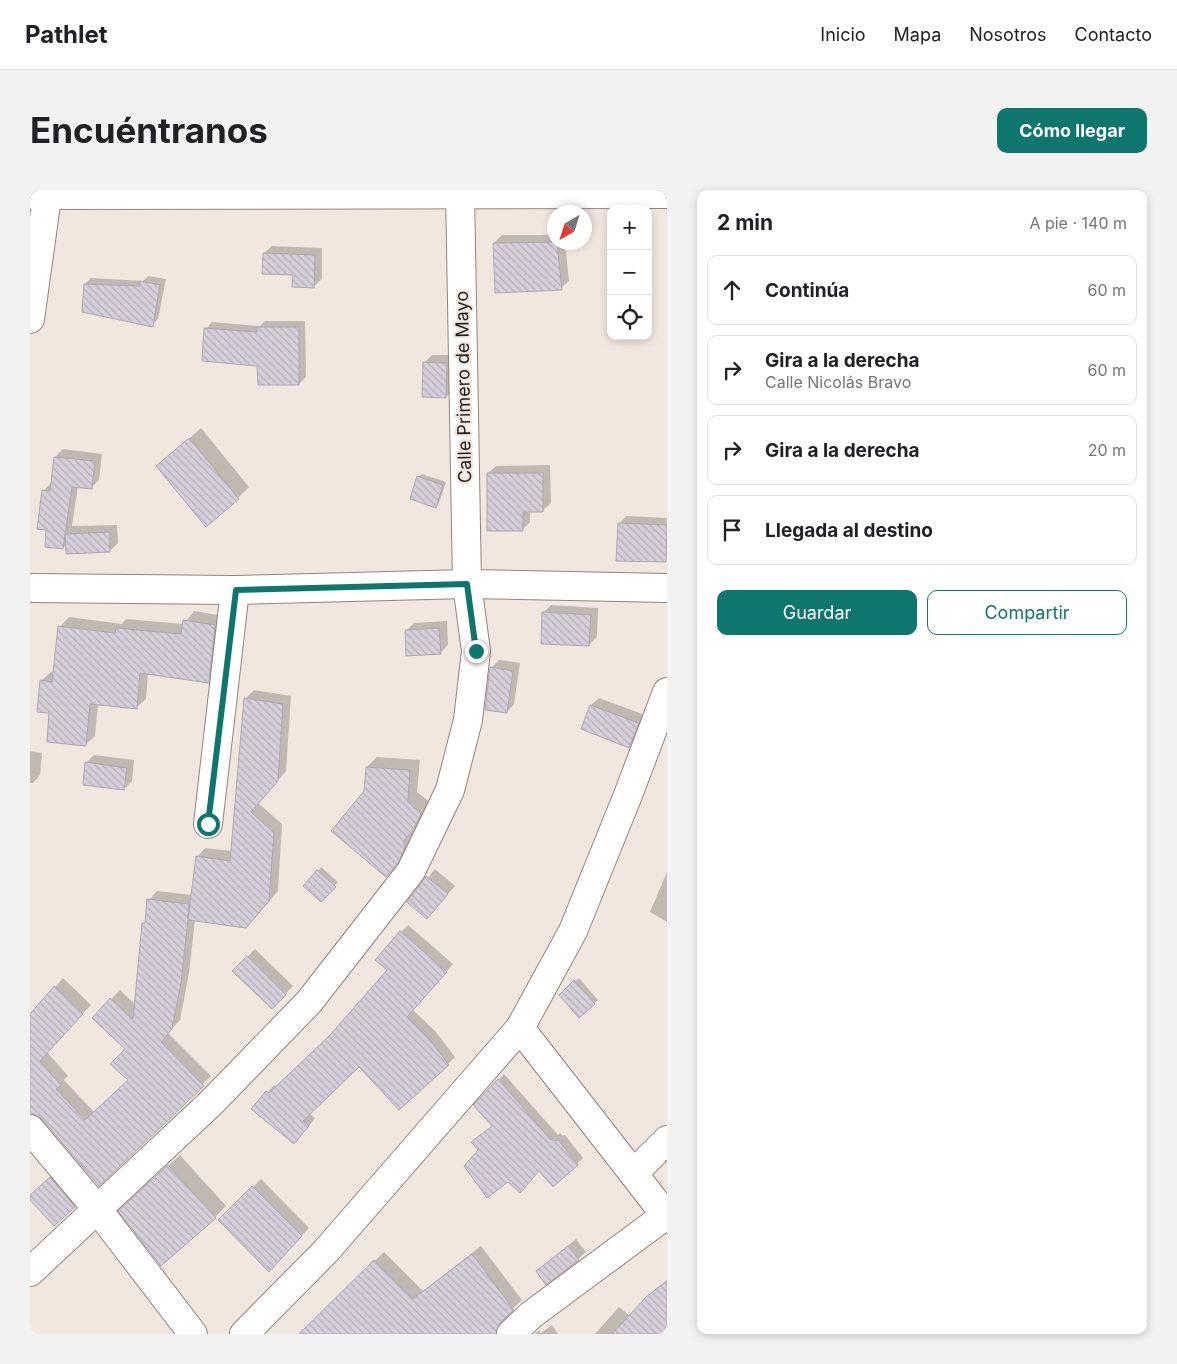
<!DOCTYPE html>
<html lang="es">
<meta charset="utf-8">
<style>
:root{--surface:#fff;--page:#f2f2f2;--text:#202124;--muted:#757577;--line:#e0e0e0;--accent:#0f766e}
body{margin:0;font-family:Inter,sans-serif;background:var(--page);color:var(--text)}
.controls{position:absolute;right:15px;top:15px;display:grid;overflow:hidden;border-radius:10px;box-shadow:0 2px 8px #0003}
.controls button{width:45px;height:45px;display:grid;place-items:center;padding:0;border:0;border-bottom:1px solid var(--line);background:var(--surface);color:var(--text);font:25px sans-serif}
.compass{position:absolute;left:517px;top:15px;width:45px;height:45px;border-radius:50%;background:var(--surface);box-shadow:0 2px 8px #0003;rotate:219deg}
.stop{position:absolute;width:15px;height:15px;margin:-11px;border:4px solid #0f766e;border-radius:50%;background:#fff}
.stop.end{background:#0f766e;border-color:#fff;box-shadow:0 1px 5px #0008}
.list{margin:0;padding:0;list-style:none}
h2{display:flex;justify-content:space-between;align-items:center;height:65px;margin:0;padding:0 20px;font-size:21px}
h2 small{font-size:16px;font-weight:400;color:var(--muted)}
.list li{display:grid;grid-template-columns:32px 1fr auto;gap:15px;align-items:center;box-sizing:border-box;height:70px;margin:0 10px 10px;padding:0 10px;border:1px solid var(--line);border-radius:10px}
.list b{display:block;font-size:19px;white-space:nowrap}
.list p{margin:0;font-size:16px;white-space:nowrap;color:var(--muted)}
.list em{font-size:16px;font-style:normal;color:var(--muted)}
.actions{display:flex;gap:10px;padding:15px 20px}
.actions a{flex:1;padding:11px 0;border:1px solid var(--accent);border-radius:10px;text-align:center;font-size:18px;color:var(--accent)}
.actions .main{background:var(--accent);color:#fff}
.icon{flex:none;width:28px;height:28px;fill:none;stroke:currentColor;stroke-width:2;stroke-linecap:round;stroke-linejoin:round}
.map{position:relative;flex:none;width:637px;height:1144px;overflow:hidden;border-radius:10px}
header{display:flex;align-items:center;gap:30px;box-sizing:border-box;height:70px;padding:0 25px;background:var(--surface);border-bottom:1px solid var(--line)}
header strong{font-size:24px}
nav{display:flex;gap:28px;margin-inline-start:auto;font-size:18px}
.intro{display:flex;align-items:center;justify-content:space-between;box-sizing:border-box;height:120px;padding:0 30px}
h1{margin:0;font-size:35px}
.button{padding:12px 22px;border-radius:10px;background:var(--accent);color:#fff;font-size:18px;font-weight:700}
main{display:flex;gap:30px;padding:0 30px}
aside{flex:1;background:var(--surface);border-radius:10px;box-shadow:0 2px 8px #0003}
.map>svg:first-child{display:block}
.shadow{fill:#0003}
.building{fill:url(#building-back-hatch);stroke:#aea7b0}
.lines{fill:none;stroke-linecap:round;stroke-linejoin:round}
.minor-casing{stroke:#90857f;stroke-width:30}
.minor{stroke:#fff;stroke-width:28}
.route{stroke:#0f766e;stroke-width:6}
.labels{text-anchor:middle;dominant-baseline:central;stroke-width:4.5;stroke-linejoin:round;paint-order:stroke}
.street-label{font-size:18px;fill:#211d1b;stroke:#f2e7df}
</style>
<header>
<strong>Pathlet</strong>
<nav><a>Inicio</a><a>Mapa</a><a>Nosotros</a><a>Contacto</a></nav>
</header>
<div class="intro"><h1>Encuéntranos</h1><a class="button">Cómo llegar</a></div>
<main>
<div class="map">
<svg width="637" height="1144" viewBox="0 0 637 1144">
<defs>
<pattern id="building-back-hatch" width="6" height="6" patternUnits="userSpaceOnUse" patternTransform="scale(1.25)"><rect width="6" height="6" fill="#d6ced8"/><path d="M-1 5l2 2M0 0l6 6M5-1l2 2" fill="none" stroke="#b7b0b9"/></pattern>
</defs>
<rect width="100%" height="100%" fill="#f2e7df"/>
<g class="shadow">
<path d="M472,45H524V52H535L539,91L531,98L466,101L464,53Z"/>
<path d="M242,56L292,58V89L284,96L264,84L234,63Z"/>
<path d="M118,86L136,89L128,129L122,135L55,94L61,88L113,91Z"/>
<path d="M235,131H275L276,187L269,194L229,175L176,139L182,132L230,136Z"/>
<path d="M402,165H425L424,200L416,207L394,173Z"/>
<path d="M171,238L219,297L208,308L128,276Z"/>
<path d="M33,259L72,264L69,290L61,298L48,296L42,336L87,335L88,353L80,361L37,354L33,358L18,339L14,300L21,293L25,267Z"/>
<path d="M520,275L521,313L513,320H500V332L492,340L458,283L466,276Z"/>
<path d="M392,284L416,292L409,313L406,316L388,287Z"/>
<path d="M596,326L637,328L635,371L589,334Z"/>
<path d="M521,415L568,418L567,447L559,455L513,423Z"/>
<path d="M164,421L194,426L188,482L178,492L118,483L116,509L106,518L68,514L65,546L55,555L21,522L11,491L21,482H24L30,437L39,427L92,434L96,429L154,434Z"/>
<path d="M417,431L418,455L410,463L377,440L384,433Z"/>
<path d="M469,470L490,473L484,514L477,522L461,478Z"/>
<path d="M224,500L261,506L256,581L228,613L252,634L248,701L225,728L165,730L159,783L150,830L138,843L181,886L69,995L13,928L0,920V826L33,788L61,815L17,862L38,886L34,890L64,922L99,890L96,859L63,828L90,800L106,815L114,734L116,731L119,710L127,701L162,705L167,667L175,658L202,661L215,509Z"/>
<path d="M569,508L615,525L607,549L599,556L553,539L561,515Z"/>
<path d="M0,561L12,563L10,585L3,593H0Z"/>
<path d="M64,565L104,570L102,591L94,599L56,573Z"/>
<path d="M347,567L390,570L387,602L401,613L393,628L383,641L385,646L378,661L356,685L335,601L337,577Z"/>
<path d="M291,677L308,692L291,710L288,681Z"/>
<path d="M405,679L425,696L397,727L379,712Z"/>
<path d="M637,682V732L620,722Z"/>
<path d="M378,735L423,774L383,820L406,842L425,867L418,874L329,875L279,924L285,928L271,946L223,919L244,895L247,897L302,844L359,780L371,742Z"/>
<path d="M225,759L263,796L242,818L204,781Z"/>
<path d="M549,788L568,810L549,826L530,805Z"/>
<path d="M474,884L528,945L530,943L533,946L535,945L553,968L547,974L510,979L450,960L463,936L445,915Z"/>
<path d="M150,965L196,1016L185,1027L101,1010Z"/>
<path d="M28,980L52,1008L44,1016L0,1008Z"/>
<path d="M231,989L279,1038L246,1073L190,1030Z"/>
<path d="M546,1049L556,1062L548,1069L507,1081Z"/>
<path d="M451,1056L492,1110L478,1123L475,1136L466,1144H282L277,1138L354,1062L393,1101Z"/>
<path d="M637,1090L636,1144H565L589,1117L600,1126L625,1099Z"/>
<path d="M522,1135L528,1144H505L509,1140L511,1143Z"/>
</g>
<g class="building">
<path d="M527,52L532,100L465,103L463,53Z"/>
<path d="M233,63L285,65L284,98L262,97L263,85L232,84Z"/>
<path d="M110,91L130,95L123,137L52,122L54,94L110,96Z"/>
<path d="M227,137H269V195H228L227,176L172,171L174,138L227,142Z"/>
<path d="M393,172L417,173L416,208L392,207Z"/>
<path d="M159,248L209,309L176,337L126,276Z"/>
<path d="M24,267L65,271L62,299L42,297L33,359L15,357L16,340L7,339L12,300L20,301Z"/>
<path d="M457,283H513V322H493V341H457Z"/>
<path d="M387,286L413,295L406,318L380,309Z"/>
<path d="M588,333L637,335L636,372L586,371Z"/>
<path d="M80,342V362L36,364L35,344Z"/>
<path d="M512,422L561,425L559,456L511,454Z"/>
<path d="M153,430L185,435L179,493L110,483L107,519L60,514L56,556L17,552L19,523L7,522L10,490L22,492L28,436L85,443L86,438L151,444Z"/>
<path d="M409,438L411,464L376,466L375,440Z"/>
<path d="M460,477L483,481L477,523L455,520Z"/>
<path d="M214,508L253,514L248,591L221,622L244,643L239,711L216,738L158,730L151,793L142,839L131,852L174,896L69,996L12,929L0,922V824L24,796L53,824L10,871L31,895L26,899L55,930L98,890L80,874L95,859L62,828L80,808L103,829L112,733H115L117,709L159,714L158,729L166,666L200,671Z"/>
<path d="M560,515L609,533L599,558L551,539Z"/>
<path d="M55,572L97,578L94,600L53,595Z"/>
<path d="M336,577L380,580L378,612L391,624L383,640L373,652L375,657L368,673L356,687L301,641L334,601Z"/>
<path d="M287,680L306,697L291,712L273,696Z"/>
<path d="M396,686L418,704L397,729L377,712Z"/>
<path d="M370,741L417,782L377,827L399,849L419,875L369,920L329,877L273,931L279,936L264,954L221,919L236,901L239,903L300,845L357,780L345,770Z"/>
<path d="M217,766L256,805L242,819L202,781Z"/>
<path d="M544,790L565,814L549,828L529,805Z"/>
<path d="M468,889L521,950L523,948L526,951L528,950L548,975L523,997L509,981L490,1003L478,992L457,1008L434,976L448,960L441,952L462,936L443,915Z"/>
<path d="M138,975L186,1028L131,1076L88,1021Z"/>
<path d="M20,987L45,1017L24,1036L0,1010V1005Z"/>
<path d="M222,996L272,1046L239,1082L188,1030Z"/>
<path d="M538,1056L549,1070L516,1095L506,1081Z"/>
<path d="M442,1064L484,1120L470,1133L466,1144H269L344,1070L383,1109Z"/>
<path d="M637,1091V1144H582L616,1107Z"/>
</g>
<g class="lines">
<defs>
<g id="minor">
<path d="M0,5L637,4"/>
<path d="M0,129L18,0"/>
<path d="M0,398L205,400L437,394L637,398"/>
<path d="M178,634L205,400"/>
<path d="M490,838L637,1027"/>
<path d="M0,939L68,1020L163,1144"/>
<path d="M604,983L637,950"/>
<path d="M0,1082L181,913L279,812L381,681L420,600L438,530L446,461L437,394L430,0"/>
<path d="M214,1144L296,1061L490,838L543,741L598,605L637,502"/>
<path d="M481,1144L501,1125L636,1025"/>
</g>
</defs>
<use href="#minor" class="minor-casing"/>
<use href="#minor" class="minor"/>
</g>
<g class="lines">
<path class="route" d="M178,634L206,400L437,394L446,461"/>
</g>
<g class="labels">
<g class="street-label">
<text transform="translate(433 197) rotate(-91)">Calle Primero de Mayo</text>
</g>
</g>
</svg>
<div class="controls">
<button>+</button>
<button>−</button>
<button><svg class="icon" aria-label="locate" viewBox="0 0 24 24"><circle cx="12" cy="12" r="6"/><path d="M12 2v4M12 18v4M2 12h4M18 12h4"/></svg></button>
</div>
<svg class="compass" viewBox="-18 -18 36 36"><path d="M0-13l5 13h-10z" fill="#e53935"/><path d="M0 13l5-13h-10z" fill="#757577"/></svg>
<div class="stop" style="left:178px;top:634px"></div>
<div class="stop end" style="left:446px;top:461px"></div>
</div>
<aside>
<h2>2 min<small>A pie · 140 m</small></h2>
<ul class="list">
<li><svg class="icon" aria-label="ahead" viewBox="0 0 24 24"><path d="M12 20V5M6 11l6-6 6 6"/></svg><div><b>Continúa</b></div><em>60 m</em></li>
<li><svg class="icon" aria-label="right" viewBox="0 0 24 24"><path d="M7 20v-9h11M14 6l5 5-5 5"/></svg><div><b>Gira a la derecha</b><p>Calle Nicolás Bravo</p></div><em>60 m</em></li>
<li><svg class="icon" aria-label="right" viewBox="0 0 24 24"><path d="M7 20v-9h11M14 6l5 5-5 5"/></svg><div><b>Gira a la derecha</b></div><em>20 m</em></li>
<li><svg class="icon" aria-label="arrive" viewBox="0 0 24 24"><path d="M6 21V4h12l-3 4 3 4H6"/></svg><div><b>Llegada al destino</b></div></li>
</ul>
<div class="actions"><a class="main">Guardar</a><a>Compartir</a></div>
</aside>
</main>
